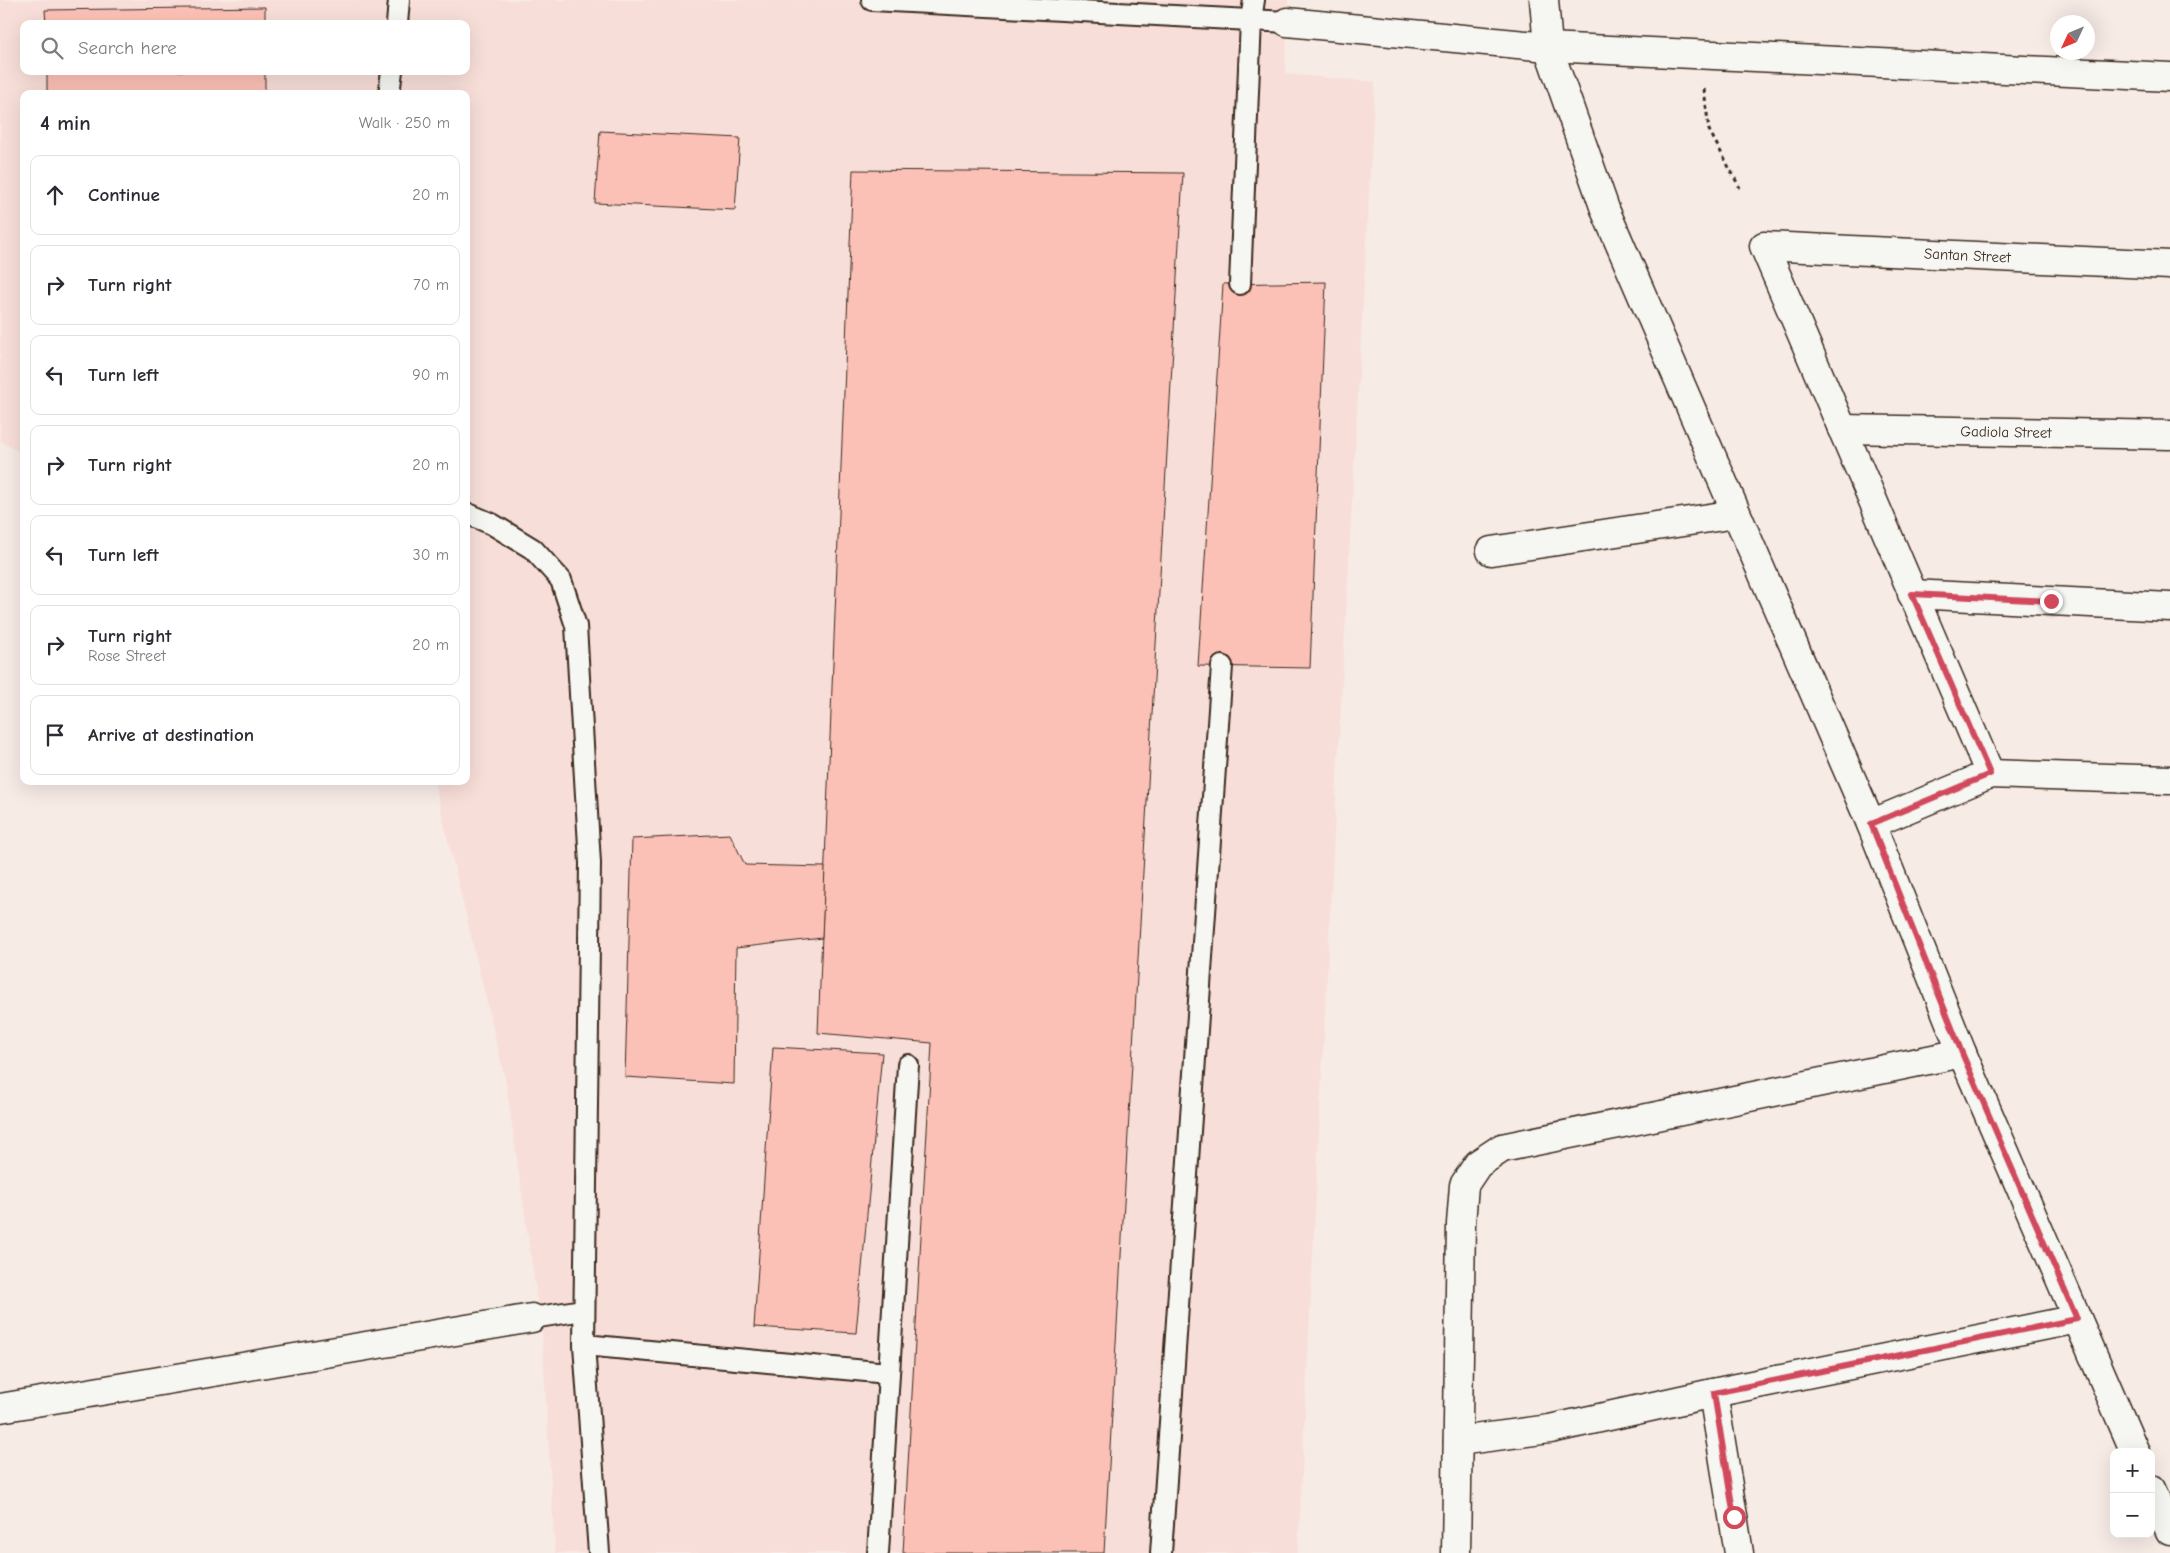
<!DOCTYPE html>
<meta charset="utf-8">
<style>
:root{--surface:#fff;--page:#f2f2f3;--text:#2b2b33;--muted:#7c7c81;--line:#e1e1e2}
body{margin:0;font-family:"Comic Neue",sans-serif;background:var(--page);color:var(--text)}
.controls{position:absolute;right:15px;bottom:15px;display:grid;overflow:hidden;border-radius:10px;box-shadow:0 5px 20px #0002}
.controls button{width:45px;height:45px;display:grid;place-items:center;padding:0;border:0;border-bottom:1px solid var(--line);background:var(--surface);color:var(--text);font:25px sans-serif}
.compass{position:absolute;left:2050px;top:15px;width:45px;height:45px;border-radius:50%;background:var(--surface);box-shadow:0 5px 20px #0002;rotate:226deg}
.stop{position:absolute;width:15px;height:15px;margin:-11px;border:4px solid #d1495b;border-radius:50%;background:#fff}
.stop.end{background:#d1495b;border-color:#fff;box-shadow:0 1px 5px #0008}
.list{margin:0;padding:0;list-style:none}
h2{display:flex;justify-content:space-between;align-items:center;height:65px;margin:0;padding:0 20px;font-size:21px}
h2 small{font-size:16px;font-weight:400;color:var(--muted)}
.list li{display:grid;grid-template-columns:32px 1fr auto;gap:15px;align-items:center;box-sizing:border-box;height:80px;margin:0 10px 10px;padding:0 10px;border:1px solid var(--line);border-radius:10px}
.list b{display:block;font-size:19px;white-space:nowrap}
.list p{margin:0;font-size:16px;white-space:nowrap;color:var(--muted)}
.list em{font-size:16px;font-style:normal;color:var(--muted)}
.icon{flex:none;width:28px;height:28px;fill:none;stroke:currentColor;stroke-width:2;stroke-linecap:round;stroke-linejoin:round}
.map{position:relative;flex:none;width:2170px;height:1553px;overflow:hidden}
.search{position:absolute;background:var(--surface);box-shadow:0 5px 20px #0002;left:20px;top:20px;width:450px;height:55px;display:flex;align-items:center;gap:12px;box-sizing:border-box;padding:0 18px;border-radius:10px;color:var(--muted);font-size:19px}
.panel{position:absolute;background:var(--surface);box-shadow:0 5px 20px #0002;left:20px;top:90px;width:450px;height:695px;border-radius:10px}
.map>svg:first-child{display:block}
.built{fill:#f8ded8;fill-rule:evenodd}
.building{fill:#fcc1b6;stroke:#3b2a1e}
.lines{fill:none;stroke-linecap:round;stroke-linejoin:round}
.service-casing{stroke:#3b2a1e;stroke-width:24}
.minor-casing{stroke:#3b2a1e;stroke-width:31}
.path{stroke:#3b2a1e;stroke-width:3;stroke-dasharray:4 4;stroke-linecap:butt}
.service{stroke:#f6f6f2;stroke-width:20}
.minor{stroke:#f6f6f2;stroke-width:28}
.route{stroke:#d1495b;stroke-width:6}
.labels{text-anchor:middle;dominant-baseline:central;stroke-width:4;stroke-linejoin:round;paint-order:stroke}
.street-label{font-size:15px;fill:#3b2a1e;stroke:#f6f6f2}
</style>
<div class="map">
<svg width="2170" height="1553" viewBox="0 0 2170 1553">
<rect width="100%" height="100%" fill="#f7ebe6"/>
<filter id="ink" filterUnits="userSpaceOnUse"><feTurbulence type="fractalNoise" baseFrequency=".02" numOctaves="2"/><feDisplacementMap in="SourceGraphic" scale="10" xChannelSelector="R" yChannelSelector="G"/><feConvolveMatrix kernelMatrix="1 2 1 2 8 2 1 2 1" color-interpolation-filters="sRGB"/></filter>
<g filter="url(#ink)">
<path class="built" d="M0,0H1288L1285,74L1375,82L1336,796L1298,1553H555L542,1334L506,1083L434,781H466V94H24V455L0,441ZM24,24H466V71H24Z"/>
<g class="building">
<path d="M265,7V24H46L45,10Z"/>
<rect x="47" y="71" width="218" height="23"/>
<path d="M600,131L740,138L735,210L595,203Z"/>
<path d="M853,170L1183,173L1104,1553H903L932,1043L818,1033Z"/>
<path d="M1326,282L1310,668L1198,666L1223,284Z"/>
<path d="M730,834L745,865L825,867L822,938L736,948L734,1084L625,1077L632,839Z"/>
<path d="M773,1047L882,1053L856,1333L754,1327Z"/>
</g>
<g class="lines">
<defs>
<g id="service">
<path d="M872,0L1287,22"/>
<path d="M397,24L399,0"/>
<path d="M389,94L392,71"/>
<path d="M1240,284L1251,20L1254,0"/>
<path d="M466,513L492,524L533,549L561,580L576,626L590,863L584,1345L599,1553"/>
<path d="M532,1318L583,1310"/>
<path d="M584,1345L888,1373"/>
<path d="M878,1553L908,1065"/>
<path d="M1161,1553L1222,666"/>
</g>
<g id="minor">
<path d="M1544,0L1548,47L1606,212L1871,824L1962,1053L2135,1452"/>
<path d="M1287,22L1548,47L2170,77"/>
<path id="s1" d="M1842,429L2170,435"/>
<path d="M1491,551L1736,514"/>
<path d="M1912,594L2170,607"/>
<path id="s2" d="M1990,774L1764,246L2170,265"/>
<path d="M1871,824L1990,774L2170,780"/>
<path d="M1713,1393L1739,1553"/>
<path d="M0,1408L532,1318"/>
<path d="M1458,1441L1550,1429L1713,1393L2077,1319"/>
<path d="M2151,1489L2170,1531"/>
<path d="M1456,1553L1461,1224L1464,1185L1478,1164L1502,1148L1962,1053"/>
</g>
</defs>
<use href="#service" class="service-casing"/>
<use href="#minor" class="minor-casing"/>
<path class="path" d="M1704,89L1709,130L1740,188"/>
<use href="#service" class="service"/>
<use href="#minor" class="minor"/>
</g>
</g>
<g class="lines" filter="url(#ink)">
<path class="route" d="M1734,1517L1714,1393L2077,1319L1962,1053L1871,824L1990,774L1912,594L2051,601"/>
</g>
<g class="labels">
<g class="street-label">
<text stroke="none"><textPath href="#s2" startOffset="778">Santan Street</textPath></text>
<text stroke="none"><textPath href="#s1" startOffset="164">Gadiola Street</textPath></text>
</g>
</g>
</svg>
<div class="controls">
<button>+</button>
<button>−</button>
</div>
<svg class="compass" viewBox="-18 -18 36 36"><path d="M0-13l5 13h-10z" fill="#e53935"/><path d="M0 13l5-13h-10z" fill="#7c7c81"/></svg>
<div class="stop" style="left:1734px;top:1517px"></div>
<div class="stop end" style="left:2051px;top:601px"></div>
<div class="search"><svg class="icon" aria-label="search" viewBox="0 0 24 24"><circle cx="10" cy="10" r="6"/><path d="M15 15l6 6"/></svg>Search here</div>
<section class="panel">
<h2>4 min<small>Walk · 250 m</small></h2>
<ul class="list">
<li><svg class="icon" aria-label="ahead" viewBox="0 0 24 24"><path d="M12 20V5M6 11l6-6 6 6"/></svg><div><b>Continue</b></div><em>20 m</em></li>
<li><svg class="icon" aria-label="right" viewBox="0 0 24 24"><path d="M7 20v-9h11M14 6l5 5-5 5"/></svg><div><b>Turn right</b></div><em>70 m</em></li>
<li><svg class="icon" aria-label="left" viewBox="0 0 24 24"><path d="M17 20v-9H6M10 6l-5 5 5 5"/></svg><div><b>Turn left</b></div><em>90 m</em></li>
<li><svg class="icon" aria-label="right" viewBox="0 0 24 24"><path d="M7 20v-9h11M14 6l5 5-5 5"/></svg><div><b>Turn right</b></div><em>20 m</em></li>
<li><svg class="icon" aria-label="left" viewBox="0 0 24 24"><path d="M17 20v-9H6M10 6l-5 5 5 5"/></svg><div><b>Turn left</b></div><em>30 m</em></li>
<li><svg class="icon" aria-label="right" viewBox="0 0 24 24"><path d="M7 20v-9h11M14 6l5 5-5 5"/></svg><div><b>Turn right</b><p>Rose Street</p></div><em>20 m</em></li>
<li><svg class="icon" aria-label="arrive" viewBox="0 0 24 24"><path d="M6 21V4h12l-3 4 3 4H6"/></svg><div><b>Arrive at destination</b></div></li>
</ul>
</section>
</div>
